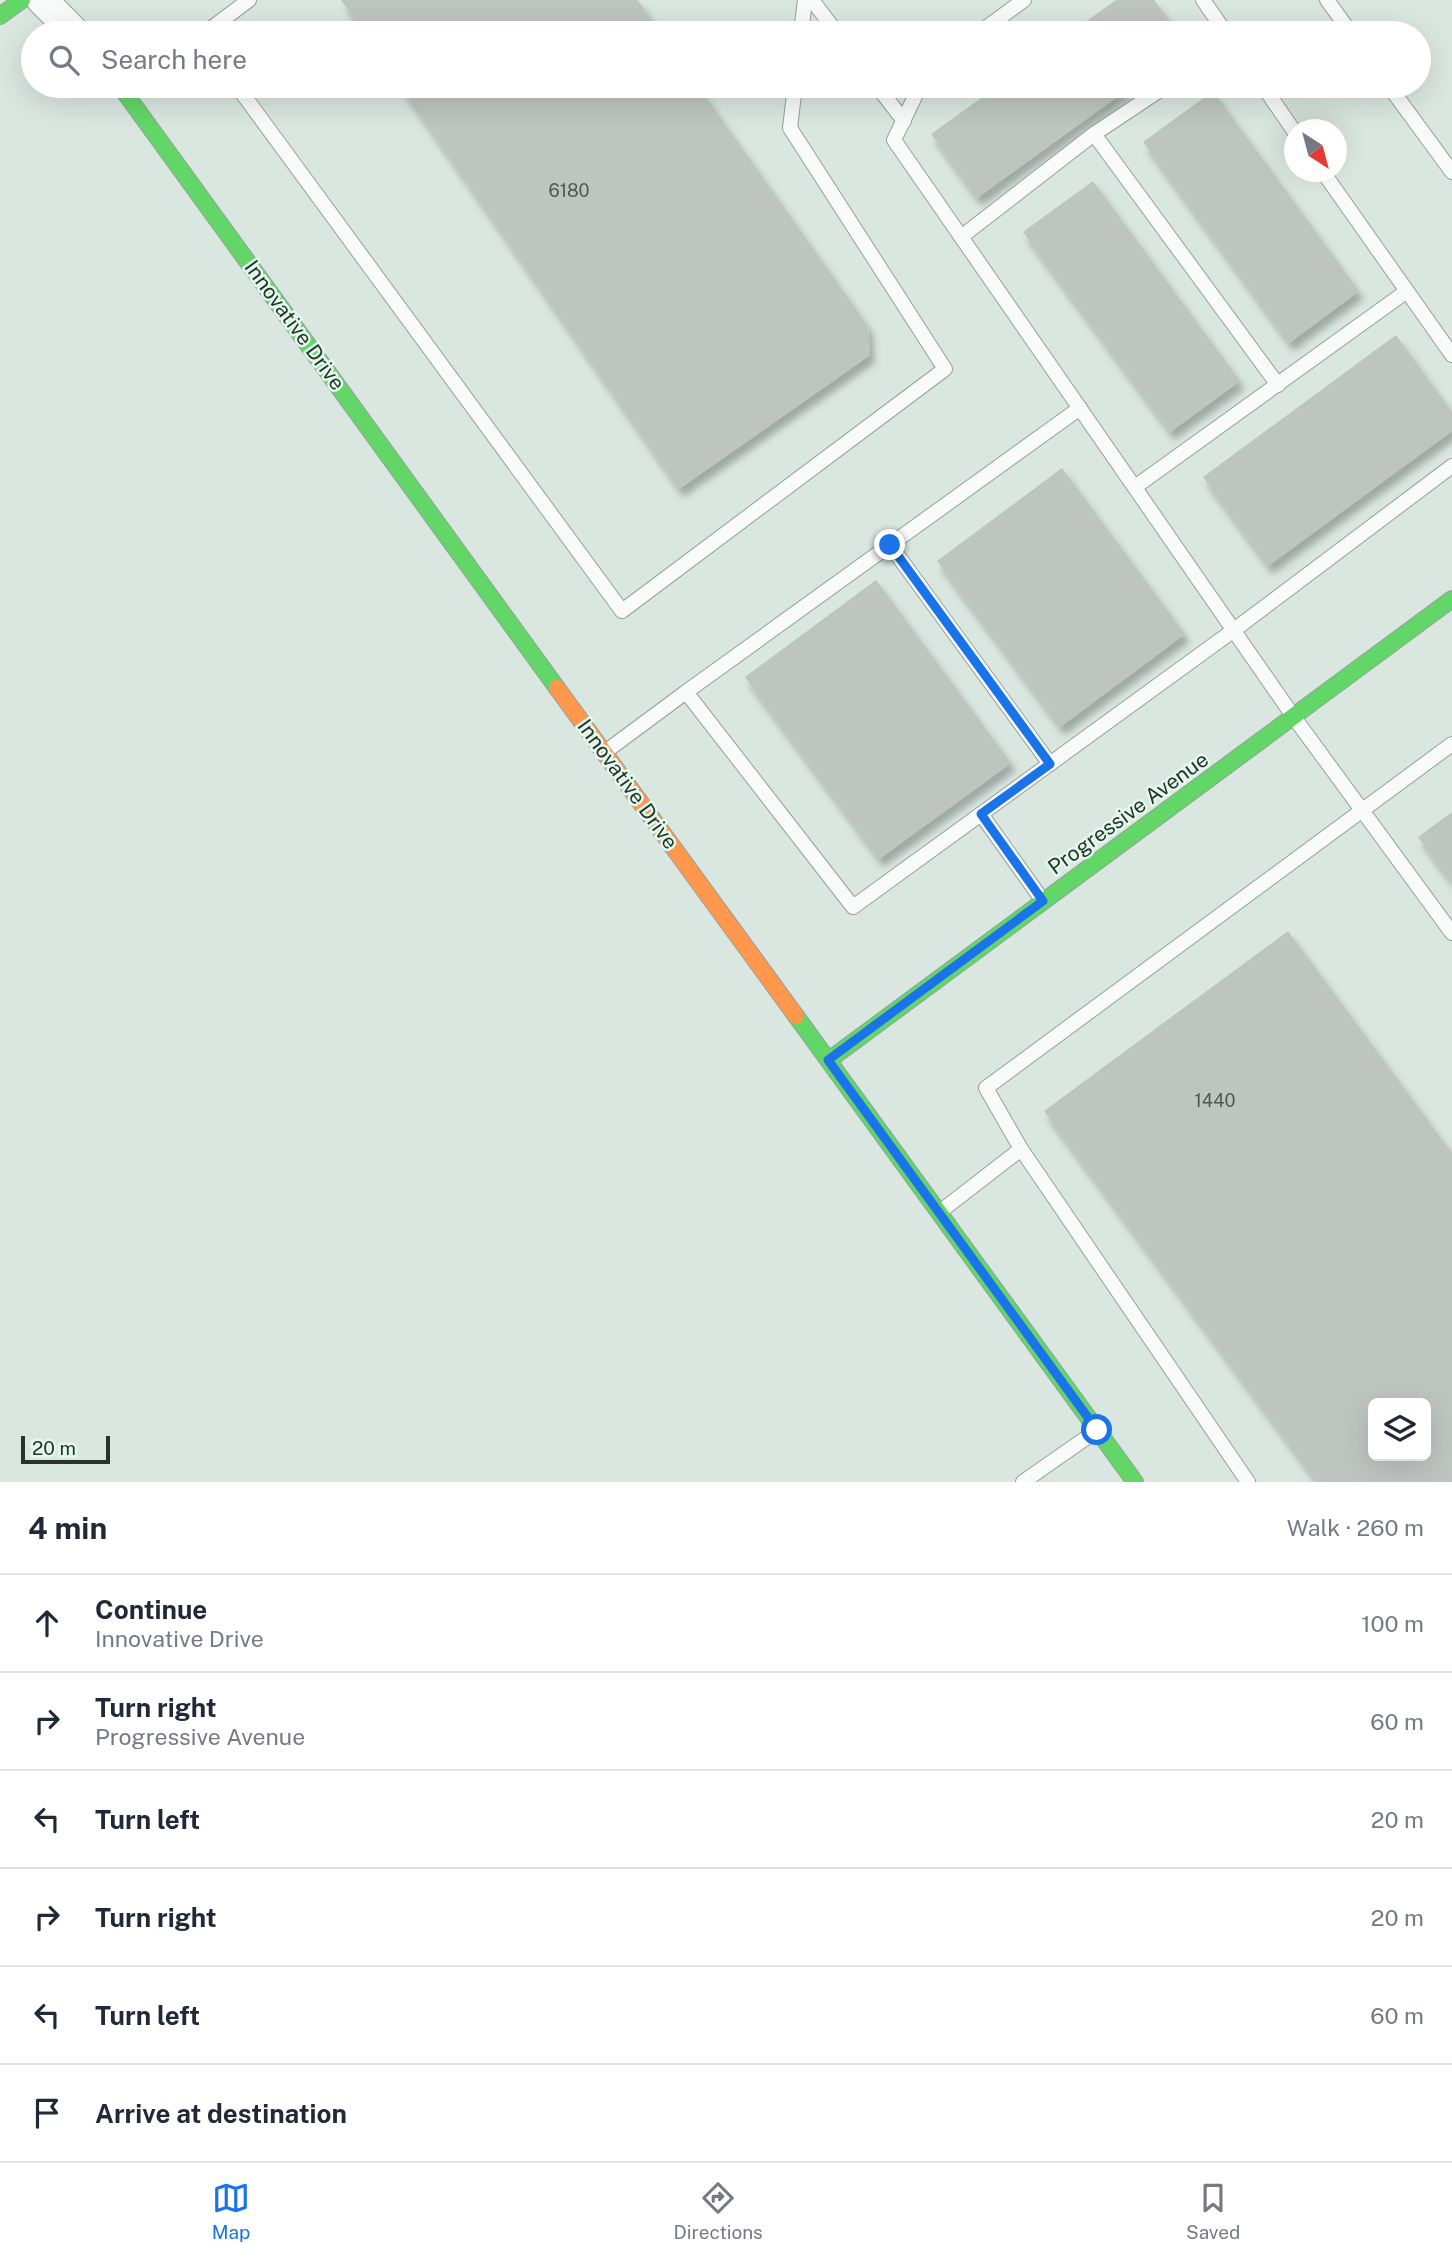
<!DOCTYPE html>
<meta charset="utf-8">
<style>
:root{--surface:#fff;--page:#f2f2f3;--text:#1f2937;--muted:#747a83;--line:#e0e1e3;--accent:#1a73e8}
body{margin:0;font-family:"Public Sans",sans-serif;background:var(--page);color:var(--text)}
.controls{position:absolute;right:21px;bottom:21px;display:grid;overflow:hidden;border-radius:10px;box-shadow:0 7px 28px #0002}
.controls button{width:63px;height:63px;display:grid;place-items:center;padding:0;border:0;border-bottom:2px solid var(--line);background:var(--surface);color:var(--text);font:35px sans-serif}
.compass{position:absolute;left:1284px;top:119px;width:63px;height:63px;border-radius:50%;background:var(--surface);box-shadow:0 7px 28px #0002;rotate:144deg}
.scale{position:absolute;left:21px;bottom:18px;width:89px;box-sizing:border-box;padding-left:7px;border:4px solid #29322d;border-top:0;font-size:19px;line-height:24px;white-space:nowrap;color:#29322d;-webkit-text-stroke:5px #e1faec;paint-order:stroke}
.stop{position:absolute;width:21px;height:21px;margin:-16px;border:5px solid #1a73e8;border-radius:50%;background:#fff}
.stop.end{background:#1a73e8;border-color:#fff;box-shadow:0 2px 7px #0008}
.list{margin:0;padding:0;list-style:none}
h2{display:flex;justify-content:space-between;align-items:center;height:91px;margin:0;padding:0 28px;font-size:30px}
h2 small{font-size:23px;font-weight:400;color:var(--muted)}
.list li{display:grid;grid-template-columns:46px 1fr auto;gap:21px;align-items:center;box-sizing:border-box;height:98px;padding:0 28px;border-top:2px solid var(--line)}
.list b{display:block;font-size:26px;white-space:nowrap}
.list p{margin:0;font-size:23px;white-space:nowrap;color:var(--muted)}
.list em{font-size:23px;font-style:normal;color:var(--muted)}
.icon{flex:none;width:38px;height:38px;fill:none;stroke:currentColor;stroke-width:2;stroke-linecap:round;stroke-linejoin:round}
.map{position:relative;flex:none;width:1452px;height:1482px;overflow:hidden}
.search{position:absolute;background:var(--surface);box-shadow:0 7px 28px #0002;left:21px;right:21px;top:21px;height:77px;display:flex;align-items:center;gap:18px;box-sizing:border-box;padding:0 24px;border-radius:38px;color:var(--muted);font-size:26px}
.sheet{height:679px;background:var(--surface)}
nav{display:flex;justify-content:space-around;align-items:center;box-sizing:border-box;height:98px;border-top:2px solid var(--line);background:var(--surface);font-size:19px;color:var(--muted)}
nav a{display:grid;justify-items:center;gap:4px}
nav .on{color:var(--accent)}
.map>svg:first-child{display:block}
.building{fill:#bdc5be;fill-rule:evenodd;filter:url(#shadow)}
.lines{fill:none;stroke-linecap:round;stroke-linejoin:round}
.lane-casing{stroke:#96a09b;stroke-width:16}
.street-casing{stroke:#96a09b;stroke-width:32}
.fast-casing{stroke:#96a09b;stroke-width:18}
.slow-casing{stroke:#96a09b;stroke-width:18}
.lane{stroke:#f9fbfa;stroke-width:14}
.street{stroke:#f9fbfa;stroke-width:30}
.fast{stroke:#63d668;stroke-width:16}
.slow{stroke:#ff974d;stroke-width:16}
.route{stroke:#1a73e8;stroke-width:9}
.labels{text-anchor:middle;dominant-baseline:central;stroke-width:5;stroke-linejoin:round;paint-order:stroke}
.number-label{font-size:18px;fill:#4e5751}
.street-label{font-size:21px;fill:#29322d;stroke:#e1faec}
</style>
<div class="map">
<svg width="1452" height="1482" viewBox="0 0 1452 1482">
<defs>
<filter id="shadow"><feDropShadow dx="4.5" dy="8" stdDeviation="3.5" flood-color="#0004"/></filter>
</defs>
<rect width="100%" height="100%" fill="#dae6e0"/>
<g class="building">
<path d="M341,0H638L661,33H364Z"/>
<path d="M1116,0H1154L1179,33H1070Z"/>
<path d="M400,86H698L868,326L870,355L679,489Z"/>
<path d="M998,86H1132L977,198L931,134Z"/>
<path d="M1213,91L1359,291L1289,343L1143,142Z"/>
<path d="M1093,181L1240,381L1170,432L1023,232Z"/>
<path d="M1396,335L1452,412V431L1268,566L1203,477Z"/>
<path d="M1062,468L1185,634L1060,727L937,561Z"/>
<path d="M876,580L1011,763L879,859L745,677Z"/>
<path d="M1452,812V883L1418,837Z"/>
<path d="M1288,931L1452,1153V1482H1317L1044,1111ZM1373,1403H1426V1456H1373Z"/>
</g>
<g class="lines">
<defs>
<g id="lane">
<path d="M812,0L837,33"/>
<path d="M1203,0L1226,33"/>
<path d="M1327,0L1351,33"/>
<path d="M205,33L249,0"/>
<path d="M801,33L805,0"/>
<path d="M979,33L1024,0"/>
<path d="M237,86L622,611L945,369L790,128L795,86"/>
<path d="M877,86L904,121"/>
<path d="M920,86L894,140L1293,716L1452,933"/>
<path d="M1263,86L1294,131"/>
<path d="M1389,86L1452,172"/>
<path d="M1094,134L1166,86"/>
<path d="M1323,172L1452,355"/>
<path d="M961,237L1094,134L1278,385"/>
<path d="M1135,487L1407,291"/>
<path d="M890,545L1050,764"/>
<path d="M686,692L1080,408"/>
<path d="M605,752L686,692L853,907L1234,630L1452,466"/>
<path d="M981,814L1043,901"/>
<path d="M1021,1149L1248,1482"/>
<path d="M941,1211L1021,1149L986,1088L1452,744"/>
<path d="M1023,1482L1096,1431"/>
</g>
<path id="street" d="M42,0L75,33"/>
<g id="fast">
<path d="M0,16L22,0"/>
<path d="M120,86L557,688"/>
<path d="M796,1016L1135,1482"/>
<path d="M829,1060L1452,599"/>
</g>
<path id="slow" d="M557,688L796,1016"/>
</defs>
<use href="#lane" class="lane-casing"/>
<use href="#street" class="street-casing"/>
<use href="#fast" class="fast-casing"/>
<use href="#slow" class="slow-casing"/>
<use href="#lane" class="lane"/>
<use href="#street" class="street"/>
<use href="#fast" class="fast"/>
<use href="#slow" class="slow"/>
</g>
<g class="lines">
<path class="route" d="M890,545L1050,764L981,814L1043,901L828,1060L1097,1430"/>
</g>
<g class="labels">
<g class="number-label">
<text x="569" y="190">6180</text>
<text x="1215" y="1100">1440</text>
</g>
<g class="street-label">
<text transform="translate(295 325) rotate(54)">Innovative Drive</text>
<text transform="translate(628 784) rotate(54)">Innovative Drive</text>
<text transform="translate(1128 813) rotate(-36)">Progressive Avenue</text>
</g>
</g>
</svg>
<div class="controls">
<button><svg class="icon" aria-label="layers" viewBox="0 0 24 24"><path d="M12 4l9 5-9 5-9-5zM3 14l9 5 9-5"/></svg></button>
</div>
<svg class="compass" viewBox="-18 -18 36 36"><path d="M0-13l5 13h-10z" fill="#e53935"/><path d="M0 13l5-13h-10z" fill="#747a83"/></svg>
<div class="scale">20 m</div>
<div class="stop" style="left:1097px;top:1430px"></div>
<div class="stop end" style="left:890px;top:545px"></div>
<div class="search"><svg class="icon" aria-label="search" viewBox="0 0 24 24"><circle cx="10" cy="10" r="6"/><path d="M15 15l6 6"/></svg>Search here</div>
</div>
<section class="sheet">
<h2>4 min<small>Walk · 260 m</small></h2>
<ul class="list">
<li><svg class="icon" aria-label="ahead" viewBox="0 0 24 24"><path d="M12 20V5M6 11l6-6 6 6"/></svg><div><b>Continue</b><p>Innovative Drive</p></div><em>100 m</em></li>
<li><svg class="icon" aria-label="right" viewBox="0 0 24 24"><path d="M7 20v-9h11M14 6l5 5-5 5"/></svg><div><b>Turn right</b><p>Progressive Avenue</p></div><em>60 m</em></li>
<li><svg class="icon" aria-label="left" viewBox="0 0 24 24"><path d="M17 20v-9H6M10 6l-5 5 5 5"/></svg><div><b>Turn left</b></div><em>20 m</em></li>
<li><svg class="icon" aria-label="right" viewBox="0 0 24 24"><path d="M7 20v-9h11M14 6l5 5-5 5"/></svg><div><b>Turn right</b></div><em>20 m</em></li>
<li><svg class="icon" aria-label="left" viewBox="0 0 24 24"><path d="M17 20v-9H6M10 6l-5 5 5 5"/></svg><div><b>Turn left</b></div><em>60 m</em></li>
<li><svg class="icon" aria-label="arrive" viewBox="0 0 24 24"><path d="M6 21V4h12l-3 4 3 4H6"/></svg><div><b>Arrive at destination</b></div></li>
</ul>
</section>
<nav>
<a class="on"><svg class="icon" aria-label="map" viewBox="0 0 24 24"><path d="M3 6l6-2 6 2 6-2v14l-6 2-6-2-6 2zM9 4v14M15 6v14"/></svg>Map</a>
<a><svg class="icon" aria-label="directions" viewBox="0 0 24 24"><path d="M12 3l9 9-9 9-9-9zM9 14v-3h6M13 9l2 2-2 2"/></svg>Directions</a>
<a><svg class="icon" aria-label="saved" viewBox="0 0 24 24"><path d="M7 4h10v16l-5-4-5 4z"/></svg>Saved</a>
</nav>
